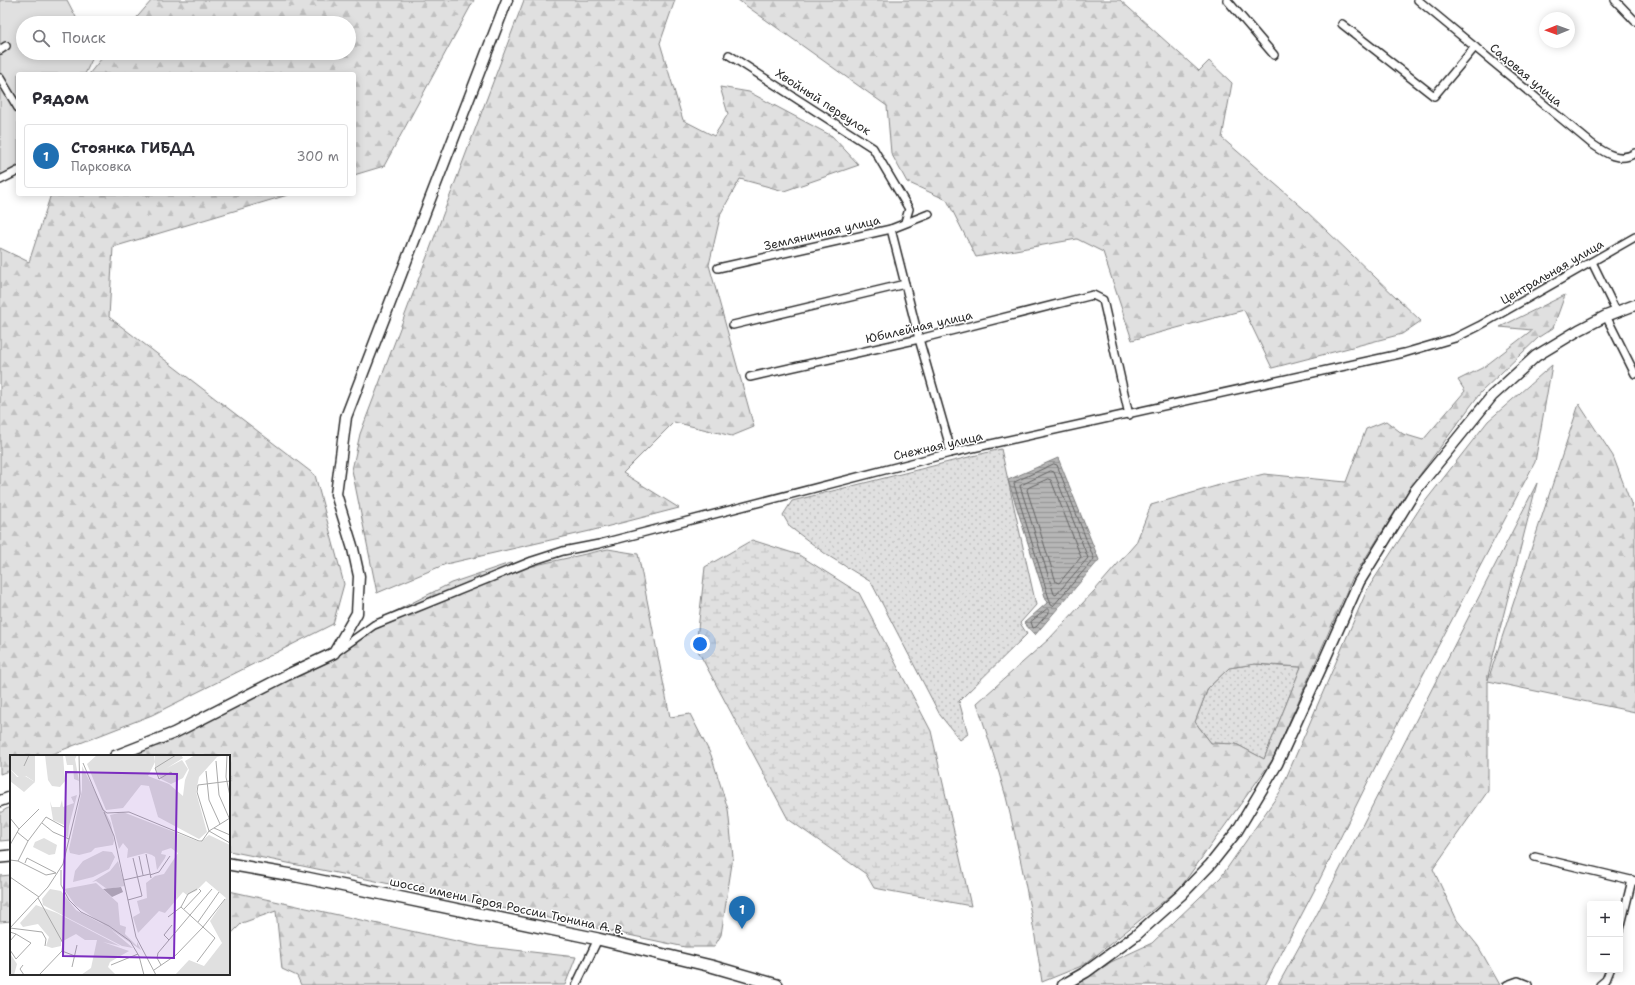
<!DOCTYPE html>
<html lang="ru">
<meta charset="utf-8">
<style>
:root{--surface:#fff;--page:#f2f2f3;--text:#2b2b33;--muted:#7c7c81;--line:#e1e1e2;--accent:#1f6fb2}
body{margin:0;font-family:"Shantell Sans",sans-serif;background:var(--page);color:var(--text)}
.controls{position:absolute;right:12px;bottom:12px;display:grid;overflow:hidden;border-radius:4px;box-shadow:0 2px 10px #0003}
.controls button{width:36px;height:36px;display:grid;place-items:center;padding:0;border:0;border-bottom:1px solid var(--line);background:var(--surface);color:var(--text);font:20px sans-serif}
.compass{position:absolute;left:1539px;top:12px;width:36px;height:36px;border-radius:50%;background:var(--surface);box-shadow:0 2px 10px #0003;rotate:269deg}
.you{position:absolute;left:700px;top:644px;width:14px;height:14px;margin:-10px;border:3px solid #fff;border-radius:50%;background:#1a73e8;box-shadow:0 0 0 6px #1a73e833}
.badge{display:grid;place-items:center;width:26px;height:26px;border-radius:50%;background:var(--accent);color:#fff;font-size:13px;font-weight:700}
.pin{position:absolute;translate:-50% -33px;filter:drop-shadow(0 1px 2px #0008)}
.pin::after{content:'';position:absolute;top:21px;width:14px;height:12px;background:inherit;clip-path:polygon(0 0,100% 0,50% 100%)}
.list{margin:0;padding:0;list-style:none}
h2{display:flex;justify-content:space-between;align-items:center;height:52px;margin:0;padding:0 16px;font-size:17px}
h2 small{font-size:13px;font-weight:400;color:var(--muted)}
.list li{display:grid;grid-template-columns:26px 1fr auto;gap:12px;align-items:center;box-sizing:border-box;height:64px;margin:0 8px 8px;padding:0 8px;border:1px solid var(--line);border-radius:4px}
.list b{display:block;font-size:15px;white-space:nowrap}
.list p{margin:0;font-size:13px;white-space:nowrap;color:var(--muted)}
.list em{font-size:13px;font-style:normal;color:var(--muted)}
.icon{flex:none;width:22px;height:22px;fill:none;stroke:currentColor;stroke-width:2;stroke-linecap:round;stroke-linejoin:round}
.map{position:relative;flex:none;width:1635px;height:985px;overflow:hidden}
.search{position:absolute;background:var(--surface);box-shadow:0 2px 10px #0003;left:16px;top:16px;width:340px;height:44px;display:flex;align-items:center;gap:10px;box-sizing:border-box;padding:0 14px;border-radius:22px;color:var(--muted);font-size:15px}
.panel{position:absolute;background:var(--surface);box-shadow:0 2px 10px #0003;left:16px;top:72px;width:340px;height:124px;border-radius:4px}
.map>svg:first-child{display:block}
.grass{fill:url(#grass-dots);stroke:#868686}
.forest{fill:url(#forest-firs);stroke:#868686;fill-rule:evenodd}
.wetland{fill:url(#wetland-marsh);stroke:#868686}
.green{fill:#e0e0e0;stroke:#868686}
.water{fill:url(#water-rules);stroke:#7e7e7e}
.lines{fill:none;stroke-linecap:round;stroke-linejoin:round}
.shore{stroke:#636363;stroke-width:1}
.street-casing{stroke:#2b2b2b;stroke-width:10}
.secondary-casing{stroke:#2b2b2b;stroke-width:13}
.primary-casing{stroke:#2b2b2b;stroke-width:14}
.street{stroke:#fff;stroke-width:7}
.secondary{stroke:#fff;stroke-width:10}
.primary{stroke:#fff;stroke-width:11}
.labels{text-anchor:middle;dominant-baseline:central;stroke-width:3;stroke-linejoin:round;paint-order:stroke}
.street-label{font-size:12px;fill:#2b2b2b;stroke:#fff}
.inset-road{fill:none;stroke:#aaa;stroke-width:1}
.view{fill:#7b2cbf;fill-opacity:0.15;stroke:#7b2cbf;stroke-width:2}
.inset-edge{fill:none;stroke:#2b2b2b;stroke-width:2}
</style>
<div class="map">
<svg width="1635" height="985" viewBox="0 0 1635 985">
<defs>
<pattern id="grass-dots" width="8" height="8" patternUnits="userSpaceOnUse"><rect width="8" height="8" fill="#e0e0e0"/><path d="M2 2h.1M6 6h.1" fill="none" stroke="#c0c0c0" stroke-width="1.8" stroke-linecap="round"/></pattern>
<pattern id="forest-firs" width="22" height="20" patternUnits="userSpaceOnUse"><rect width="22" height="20" fill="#e0e0e0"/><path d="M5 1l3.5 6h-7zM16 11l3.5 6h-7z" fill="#c0c0c0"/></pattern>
<pattern id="wetland-marsh" width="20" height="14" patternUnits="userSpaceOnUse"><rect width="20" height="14" fill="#e0e0e0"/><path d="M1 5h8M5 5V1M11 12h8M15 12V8" fill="none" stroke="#c0c0c0"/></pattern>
<pattern id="water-rules" width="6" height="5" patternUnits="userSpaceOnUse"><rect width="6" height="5" fill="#b6b6b6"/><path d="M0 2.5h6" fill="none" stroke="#949494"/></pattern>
</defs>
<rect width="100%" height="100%" fill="#fff"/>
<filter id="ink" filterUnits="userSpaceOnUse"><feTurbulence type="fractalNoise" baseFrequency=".025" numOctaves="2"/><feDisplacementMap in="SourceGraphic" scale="8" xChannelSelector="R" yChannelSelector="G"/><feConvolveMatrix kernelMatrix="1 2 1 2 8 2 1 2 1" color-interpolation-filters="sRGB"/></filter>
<g filter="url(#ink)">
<g class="grass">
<path d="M1001,449L1036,605L1020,623L1027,634L959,701L968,734L960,740L940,715L871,582L827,555L790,527L783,515L792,501Z"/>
<path d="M1255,664L1279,666L1301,667L1264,759L1236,744L1211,743L1195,722L1208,688L1229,668Z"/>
</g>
<g class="forest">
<path d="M152,0H474L384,166L354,175V74H89L106,53H349V23H132Z"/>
<path d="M524,0H675L660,43L683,120L714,136L728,114L720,87L749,92L832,136L859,165L784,191L740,179L721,213L709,265L754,427L732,436L674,422L623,473L679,508L590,531L446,564L377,593L352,470L360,434Z"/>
<path d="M738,0H1120L1199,71L1209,61L1232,83L1222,138L1304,209L1421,321L1402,334L1272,368L1244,310L1132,340L1103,252L1077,239L976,257L947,200L907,182L891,153L887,106Z"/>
<path d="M51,194H291L113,247L109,317L315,475L344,584L333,624L152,715L47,756H11V770L0,774V248L29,262Z"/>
<path d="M1565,295L1553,328L1539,337L1481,392L1410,488L1352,579L1273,759L1180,888L1084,965L1042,982C1033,919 1021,858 1006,797C997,765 987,734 977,703L1049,639L1095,590L1136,543L1151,505L1223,484L1264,474L1346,482L1366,429L1386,421L1403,434L1423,440L1465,391L1458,380L1484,367L1532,330L1500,327ZM1255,664L1301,667L1264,759L1236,744L1211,743L1195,722L1208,688L1229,668Z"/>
<path d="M1552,365L1535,462L1385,747L1314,891L1265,985H1076L1111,962L1152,943L1221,877L1280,792L1367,590L1420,508L1488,421Z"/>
<path d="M1579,404L1613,456L1635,514V712L1488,681V791L1433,869L1457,920L1478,946L1500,985H1278L1316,916L1537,483L1488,676V680Z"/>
<path d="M608,549L638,554L670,717L690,714L711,755L728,809L733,857L721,935L714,947H685L371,880L229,851V756H122L306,662L384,617L451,583L510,563L527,567Z"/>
<path d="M11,806V840L0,841V813Z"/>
<path d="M11,875V921L0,922V876Z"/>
<path d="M229,891L479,946L576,957L565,985H301L297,976L282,969L276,911L242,923L229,936Z"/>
</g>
<path class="wetland" d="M752,540L799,555L859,593L931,731L971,906L874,888L866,874L788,819L696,647L705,567Z"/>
<path class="green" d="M0,0H67L79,23H23V53H95L85,74H18V165L2,175L0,170Z"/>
<path class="water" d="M1058,458L1099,560L1035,635L1024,623L1047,603L1008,480Z"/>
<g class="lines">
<g class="shore">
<path d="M1054,464L1057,465L1094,559L1053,606L1051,605L1014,484L1015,482Z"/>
<path d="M1051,471L1054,472L1088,558L1056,595L1054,594L1020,486Z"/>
<path d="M1048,479L1051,480L1081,557L1059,583L1056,582L1027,490L1028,488Z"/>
<path d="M1047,609H1049V612L1036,627L1033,628L1031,622Z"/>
</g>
<defs>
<g id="street">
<path d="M1227,0L1274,55"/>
<path d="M1418,0L1592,144C1605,153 1620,163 1635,153"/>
<path d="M1615,0L1635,21"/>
<path d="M1342,24L1434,96L1475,47"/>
<path d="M0,50L6,46"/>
<path d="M729,55L873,148L909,209L905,222"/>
<path d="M0,78L18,108"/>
<path d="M0,180L18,171"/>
<path d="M891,229L919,339L948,440L950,453"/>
<path d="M1592,262L1616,311"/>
<path d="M718,268L891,229L929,214"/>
<path d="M1606,316L1635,374"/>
<path d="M733,325L905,284"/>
<path d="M750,377L919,339L1093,295L1103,300L1129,415"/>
<path d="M336,652L374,625L532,561L563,551L599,544L950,453L1404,353L1455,338L1479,326L1635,237"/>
<path d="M1535,857L1635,881"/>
<path d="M1620,929L1632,880"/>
<path d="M576,985L598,939"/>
<path d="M1507,985L1518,981L1528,985"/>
<path d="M1600,985L1606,980L1610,970"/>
</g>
<g id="secondary">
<path d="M115,756L174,733L287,675L334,653L357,613L359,576L353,549L336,494L346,417L507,0"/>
<path d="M0,801L11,797"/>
<path d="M1063,985L1086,972L1135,936L1181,895L1210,865L1237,831L1277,764L1320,670L1359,582L1415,491L1492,396L1536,356L1579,330L1606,316L1635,305"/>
</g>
<g id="primary">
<path d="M0,857L11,856"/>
<path d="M229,864L297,876L598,939L711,966L777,985"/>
</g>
</defs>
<use href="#street" class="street-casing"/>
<use href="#secondary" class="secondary-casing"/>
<use href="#primary" class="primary-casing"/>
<use href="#street" class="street"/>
<use href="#secondary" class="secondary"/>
<use href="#primary" class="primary"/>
</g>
</g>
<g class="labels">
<g class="street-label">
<text transform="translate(1526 75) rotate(40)">Садовая улица</text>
<text transform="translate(823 102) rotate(33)">Хвойный переулок</text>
<text transform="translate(822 233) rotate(-13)">Земляничная улица</text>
<text transform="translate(1552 272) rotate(-30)">Центральная улица</text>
<text transform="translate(919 327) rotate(-13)">Юбилейная улица</text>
<text transform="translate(938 446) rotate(-13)">Снежная улица</text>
<text transform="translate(507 906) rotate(12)">шоссе имени Героя России Тюнина А. В.</text>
</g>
</g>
<g transform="translate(10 755)">
<rect width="220" height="220" fill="#fff"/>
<path d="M108,106L115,131L97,134L86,126L82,127L100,116Z" fill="#e0e0e0"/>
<path d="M55,0H67L65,4L69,26L64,24L63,10H57ZM87,0H144L145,7L138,21L159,29L173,41L175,25L179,15L175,6L185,0H215L207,2L189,22L186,37L197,77L189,84L148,62L139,31L131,30L113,53L96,55L77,9ZM72,11L101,68L104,86L103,90L85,93L81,97L69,100L60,98L59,94L72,35ZM0,14L7,22L15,21L25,27L14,37L0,26ZM67,40L59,71L58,82L55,81L54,70L43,65L40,46L42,52H50L52,45L53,52L64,48L61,42ZM113,57L190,87L199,80L220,90V220H165L179,205L194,211L212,188L200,166L216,143L196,126L186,136L177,140L173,137L155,158L149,156L128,178L123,162L130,158L127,146L137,143L136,128L145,121L154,119L168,98L161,93L152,96L151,99L156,100L155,103L147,115L145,102L142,100L136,98L117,103L118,94L113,88L109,94L100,60ZM86,128L108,148L110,170L116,172L115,179L127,191V187L131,195L65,150L54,134ZM40,134L51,136L66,155L98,172L123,193L112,191L33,150L32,144ZM26,150L47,158L110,191L93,187L119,196L100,207L98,212L106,220H71L81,213L87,185H75L66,179L51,187V191L42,193L36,191L39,182L28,169L13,172L10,168ZM1,200L7,209L4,220H0Z" fill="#e0e0e0"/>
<path d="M34,83L47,90L45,99L39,100L23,92L25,87ZM93,96L102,97L105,102L99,114L83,122L63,127L65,116L73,106Z" fill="#e0e0e0"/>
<path d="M0,0H25V27L16,21L10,23L0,14ZM35,0H53L55,26L50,32L42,31L38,25ZM145,0H171L173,3L157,13L172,5L178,14L173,23L161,29L151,24L145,14Z" fill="#e0e0e0"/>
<path d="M111,132L113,137L102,142L93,134Z" fill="#b6b6b6"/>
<path class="inset-road" d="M217,0L216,22L220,41M206,6L209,40L220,65M73,8L93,55L97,58L119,57L189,86H192L199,76L220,63M14,11L19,0M196,16L199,45L210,69M162,19L161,17L149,24L145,13L166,0M220,26L188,30L187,37L199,76L220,88M94,57L104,81L126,182L146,220M0,63L9,74M32,68L43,77L59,84M204,73L220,80M7,77L18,86M0,90L9,74L29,54M136,99L141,123M129,101L133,120M0,105L8,106L18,86L36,62L54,72M8,106L36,120L46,118M15,108L17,103L46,118M51,115V130L59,145L71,157L99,171L120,186L129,201L134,220M140,120L149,117L160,101M0,122L29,142M114,125L140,119M28,143L53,188L52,196L65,201M118,145L132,141L123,103M171,152L205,183L187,207M174,154L191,136L189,134M158,162L171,152L178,139L187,134M188,167L209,137M0,173L32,177L36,184L35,191M0,173L38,132L53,109L70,39L69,0M0,177L6,179L0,186M159,185L154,180L162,170M0,195L6,204L21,188L6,179M13,210L10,214L14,220M101,210L128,199M151,210L147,203L148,198L202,134M62,212L67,190M144,215L166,200L193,172L215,144M29,220L52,196"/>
<path class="view" d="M56,17L167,19L164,203L53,201Z"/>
<rect width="220" height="220" class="inset-edge"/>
</g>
</svg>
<div class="controls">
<button>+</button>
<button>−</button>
</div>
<svg class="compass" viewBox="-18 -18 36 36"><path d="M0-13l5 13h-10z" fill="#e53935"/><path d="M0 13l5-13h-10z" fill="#7c7c81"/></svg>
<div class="you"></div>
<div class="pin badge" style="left:742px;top:929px">1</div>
<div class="search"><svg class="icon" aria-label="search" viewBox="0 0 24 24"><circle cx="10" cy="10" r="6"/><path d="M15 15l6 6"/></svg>Поиск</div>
<section class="panel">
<h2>Рядом<small></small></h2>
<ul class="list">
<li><span class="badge">1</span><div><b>Стоянка ГИБДД</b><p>Парковка</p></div><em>300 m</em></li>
</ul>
</section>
</div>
